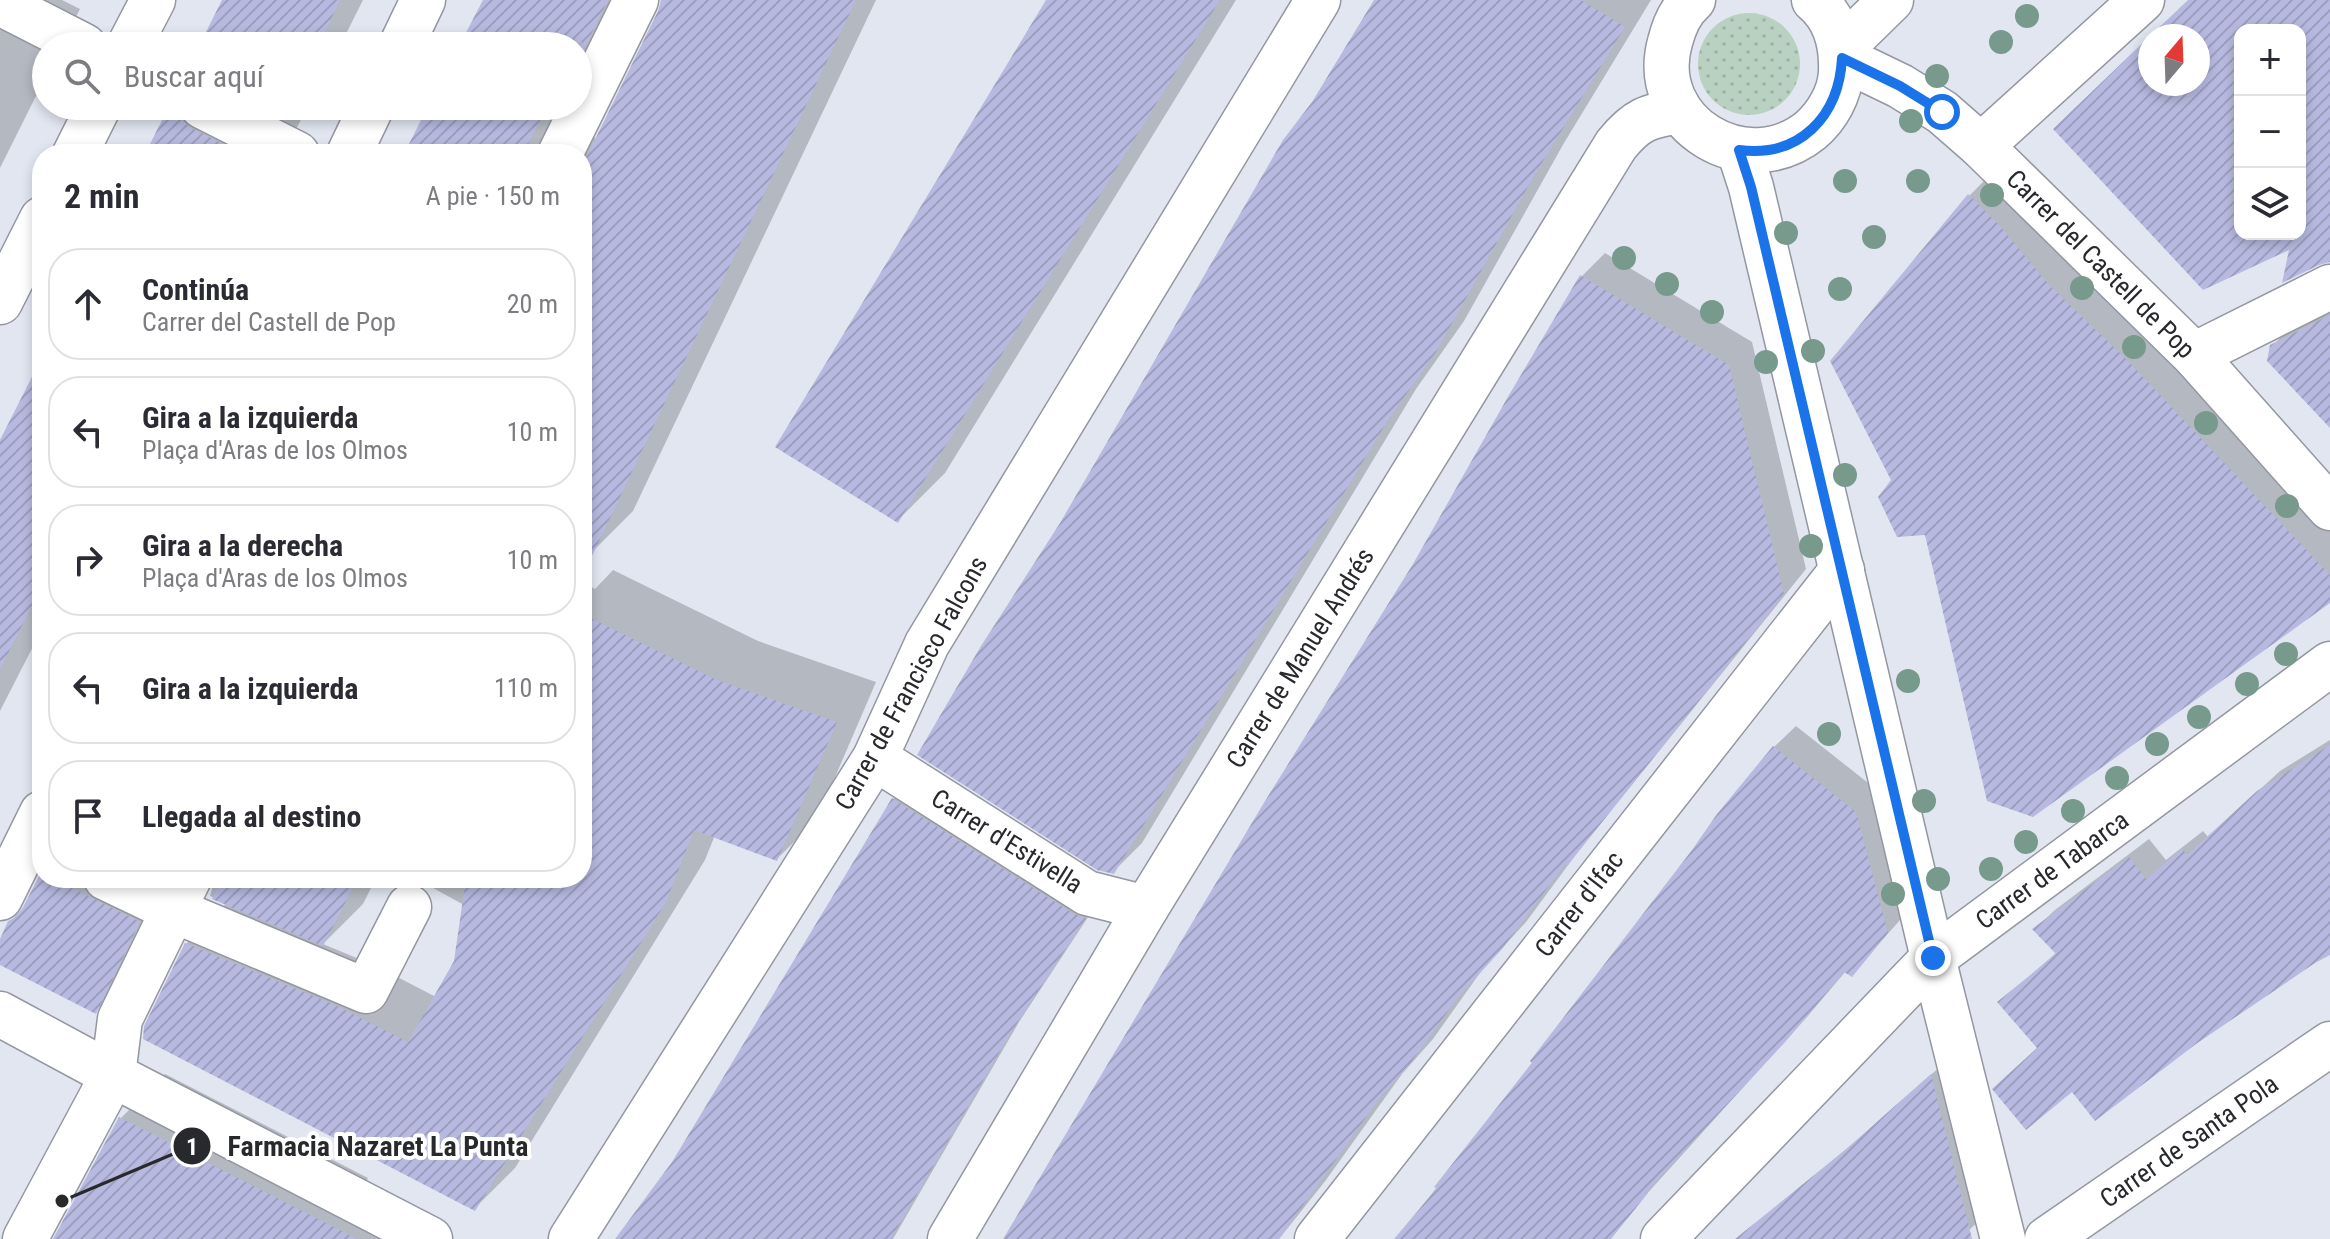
<!DOCTYPE html>
<html lang="es">
<meta charset="utf-8">
<style>
:root{--surface:#fff;--page:#f7f7f7;--text:#2b2b33;--muted:#7c7c81;--line:#e1e1e2}
body{margin:0;font-family:"Roboto Condensed",sans-serif;background:var(--page);color:var(--text)}
.controls{position:absolute;right:24px;top:24px;display:grid;overflow:hidden;border-radius:16px;box-shadow:0 4px 12px #0003}
.controls button{width:72px;height:72px;display:grid;place-items:center;padding:0;border:0;border-bottom:2px solid var(--line);background:var(--surface);color:var(--text);font:40px sans-serif}
.compass{position:absolute;left:2138px;top:24px;width:72px;height:72px;border-radius:50%;background:var(--surface);box-shadow:0 4px 12px #0003;rotate:19deg}
.stop{position:absolute;width:24px;height:24px;margin:-18px;border:6px solid #1a73e8;border-radius:50%;background:#fff}
.stop.end{background:#1a73e8;border-color:#fff;box-shadow:0 2px 8px #0008}
.list{margin:0;padding:0;list-style:none}
h2{display:flex;justify-content:space-between;align-items:center;height:104px;margin:0;padding:0 32px;font-size:34px}
h2 small{font-size:26px;font-weight:400;color:var(--muted)}
.list li{display:grid;grid-template-columns:52px 1fr auto;gap:24px;align-items:center;box-sizing:border-box;height:112px;margin:0 16px 16px;padding:0 16px;border:2px solid var(--line);border-radius:32px}
.list b{display:block;font-size:30px;white-space:nowrap}
.list p{margin:0;font-size:26px;white-space:nowrap;color:var(--muted)}
.list em{font-size:26px;font-style:normal;color:var(--muted)}
.icon{flex:none;width:44px;height:44px;fill:none;stroke:currentColor;stroke-width:2;stroke-linecap:round;stroke-linejoin:round}
.map{position:relative;flex:none;width:2330px;height:1239px;overflow:hidden}
.search{position:absolute;background:var(--surface);box-shadow:0 4px 12px #0003;left:32px;top:32px;width:560px;height:88px;display:flex;align-items:center;gap:20px;box-sizing:border-box;padding:0 28px;border-radius:44px;color:var(--muted);font-size:30px}
.panel{position:absolute;background:var(--surface);box-shadow:0 4px 12px #0003;left:32px;top:144px;width:560px;height:744px;border-radius:32px}
.map>svg:first-child{display:block}
.grass{fill:url(#grass-dots)}
.shadow{fill:#0003}
.building{fill:url(#building-hatch);fill-rule:evenodd}
.lines{fill:none;stroke-linecap:round;stroke-linejoin:round}
.street-casing{stroke:#9497a1;stroke-width:47}
.street{stroke:#fff;stroke-width:44}
.tree{fill:#779a8c}
.route{stroke:#1a73e8;stroke-width:10}
.labels{text-anchor:middle;dominant-baseline:central;stroke-width:8;stroke-linejoin:round;paint-order:stroke}
.street-label{font-size:26px;fill:#28292d;stroke:#fff}
.leader{fill:none;stroke:#28292d;stroke-width:3}
.callout-dot{fill:#28292d;stroke:#fff;stroke-width:3}
.mark-label{font-size:24px;text-anchor:middle;font-weight:bold;fill:#fff}
.callout-label{font-size:28px;text-anchor:middle;font-weight:bold;fill:#28292d;stroke:#fff;stroke-width:8;stroke-linejoin:round;paint-order:stroke}
</style>
<div class="map">
<svg width="2330" height="1239" viewBox="0 0 2330 1239">
<defs>
<pattern id="grass-dots" width="8" height="8" patternUnits="userSpaceOnUse" patternTransform="scale(2)"><rect width="8" height="8" fill="#b8d1c0"/><path d="M2 2h.1M6 6h.1" fill="none" stroke="#9eb3a5" stroke-width="1.8" stroke-linecap="round"/></pattern>
<pattern id="building-hatch" width="6" height="6" patternUnits="userSpaceOnUse" patternTransform="scale(2)"><rect width="6" height="6" fill="#b7b9e0"/><path d="M-1 1l2-2M0 6l6-6M5 7l2-2" fill="none" stroke="#9d9fc0"/></pattern>
</defs>
<rect width="100%" height="100%" fill="#e2e6f1"/>
<circle class="grass" cx="1749" cy="64" r="51"/>
<g class="shadow">
<path d="M0,0H62L80,9L61,46H46V76L0,168Z"/>
<path d="M225,0H363L340,46H202Z"/>
<path d="M487,0H627L578,99V46Z"/>
<path d="M662,0H876L633,511L593,551L582,544V154H408L432,106H576L589,137L598,138L661,11Z"/>
<path d="M1049,0H1236L945,473L898,520Z"/>
<path d="M1377,0H1651L1564,143L1464,321L1416,389L1142,843L1113,872L1062,524Z"/>
<path d="M172,106H289L304,114L283,154H147Z"/>
<path d="M2000,165L2330,512V601L1927,533L1893,480L1969,196Z"/>
<path d="M1605,253L1752,342L1806,569L1577,853L1526,922L1482,970L1433,1039L1402,1074L1326,1180L1279,1239H1005L1414,565L1582,276Z"/>
<path d="M2330,302V425L2272,346L2302,316Z"/>
<path d="M42,362V629L0,711V445Z"/>
<path d="M613,570L758,641L876,682L817,819L777,859L715,835L705,860L515,1168L475,1208L146,1027L187,943L227,903L210,896L215,878H376L363,904L323,944L376,966L436,997L456,962L464,905L415,878H582V581L595,589Z"/>
<path d="M1796,726L1877,790L1909,910L1851,975L1846,971L1807,1017L1606,1239H1397L1774,747Z"/>
<path d="M2330,740V953L2072,1089L2026,1127L1994,1090L2039,1047L2000,1002L2057,952L2035,929L2055,910L2149,839L2166,860L2203,831L2208,837L2280,771Z"/>
<path d="M903,789L1094,908L1019,1022L893,1239H621L673,1163L893,799Z"/>
<path d="M42,874V878H171L135,972L95,1012L0,963V944L10,922L27,905Z"/>
<path d="M1952,1056L1990,1210L1960,1239H1737L1868,1131Z"/>
<path d="M165,1074L368,1178L365,1184L394,1239H56L121,1118Z"/>
</g>
<g class="building">
<path d="M222,0H340L318,46H199Z"/>
<path d="M483,0H608L582,53V39L578,47L459,46Z"/>
<path d="M661,0H856L582,577V166L658,11Z"/>
<path d="M1046,0H1220L898,523L775,447Z"/>
<path d="M1374,0H1581L1625,27L1535,174L1436,352L1388,420L1114,874L1097,870L917,755L981,646L1060,523L1283,140L1312,102Z"/>
<path d="M2188,0H2330V262L2319,265L2282,283L2289,250L2203,290L2053,129L2150,36V84H2198V36H2150ZM2240,30H2300V234H2240Z"/>
<path d="M169,106H177L181,119L191,128L242,154H145Z"/>
<path d="M257,106H288L282,118Z"/>
<path d="M428,106H548L523,154H404Z"/>
<path d="M1968,194L2001,227L2048,284L2127,360L2330,575V603L2033,817L1987,801L1925,535L1897,537L1878,497L1891,480L1830,361Z"/>
<path d="M1580,275L1729,365L1784,594L1567,866L1565,864L1503,948L1459,996L1410,1064L1379,1099L1279,1239H1003L1265,801L1413,564L1509,395Z"/>
<path d="M2330,315V428L2267,361L2270,345Z"/>
<path d="M42,357V586L0,669V440Z"/>
<path d="M582,614L717,680L837,722L777,861L694,830L666,902L475,1211L143,1039L144,1026L185,943L335,1005L408,1042L454,961L466,878H582Z"/>
<path d="M2330,745V955L2315,963L2196,1044L2095,1121L2072,1092L2026,1130L1992,1089L2037,1048L1997,1002L2056,954L2032,929L2129,857L2146,879L2182,849L2187,855L2257,791Z"/>
<path d="M1773,746L1856,812L1888,933L1852,977L1844,972L1786,1041L1646,1192L1648,1193L1611,1239H1394L1437,1188L1434,1187L1532,1063L1530,1061L1692,850L1717,814Z"/>
<path d="M892,798L1074,914L1086,918L1010,1034L891,1239H615L672,1162Z"/>
<path d="M41,872L42,878H52L140,922L96,1014L0,965V939L8,921L14,918L22,909Z"/>
<path d="M223,878H358L323,946L212,899Z"/>
<path d="M1931,1074L1972,1239H1735L1844,1151Z"/>
<path d="M119,1117L234,1176L357,1239H53Z"/>
</g>
<g class="lines">
<defs>
<g id="street">
<path d="M1693,0C1680,11 1674,26 1670,42C1647,124 1746,183 1811,130C1827,116 1840,94 1841,72C1842,45 1836,18 1814,0"/>
<path d="M0,3L84,46"/>
<path d="M129,46L153,0"/>
<path d="M401,46L423,0"/>
<path d="M1842,48L1891,0"/>
<path d="M1842,58L1900,86L1942,112L1981,146L2194,355L2330,508"/>
<path d="M202,106L297,154"/>
<path d="M1981,146L2142,0"/>
<path d="M1739,150L1751,187L1933,958L2003,1239"/>
<path d="M75,154L99,106"/>
<path d="M349,154L372,106"/>
<path d="M560,154L636,0"/>
<path d="M0,302L42,219"/>
<path d="M2194,355L2330,287"/>
<path d="M875,758L1087,893L1146,908"/>
<path d="M106,878L173,910L366,991L409,907"/>
<path d="M0,898L42,813"/>
<path d="M0,1014L113,1075L430,1239"/>
<path d="M25,1239L113,1075L120,1019L189,878"/>
<path d="M571,1239L875,758L927,644L1318,0"/>
<path d="M950,1239L1146,908L1616,145C1637,119 1648,116 1680,111"/>
<path d="M1317,1239L1842,570"/>
<path d="M1663,1239L1933,958L2330,664"/>
<path d="M2047,1239L2330,1044"/>
</g>
</defs>
<use href="#street" class="street-casing"/>
<use href="#street" class="street"/>
</g>
<g class="tree">
<circle cx="2027" cy="16" r="12"/>
<circle cx="2001" cy="42" r="12"/>
<circle cx="1937" cy="76" r="12"/>
<circle cx="1911" cy="121" r="12"/>
<circle cx="1845" cy="181" r="12"/>
<circle cx="1918" cy="181" r="12"/>
<circle cx="1992" cy="195" r="12"/>
<circle cx="1786" cy="233" r="12"/>
<circle cx="1874" cy="237" r="12"/>
<circle cx="1624" cy="258" r="12"/>
<circle cx="1667" cy="284" r="12"/>
<circle cx="2082" cy="288" r="12"/>
<circle cx="1840" cy="289" r="12"/>
<circle cx="1712" cy="312" r="12"/>
<circle cx="2134" cy="347" r="12"/>
<circle cx="1813" cy="351" r="12"/>
<circle cx="1766" cy="362" r="12"/>
<circle cx="2206" cy="423" r="12"/>
<circle cx="1845" cy="475" r="12"/>
<circle cx="2287" cy="506" r="12"/>
<circle cx="1811" cy="546" r="12"/>
<circle cx="2286" cy="654" r="12"/>
<circle cx="1908" cy="681" r="12"/>
<circle cx="2247" cy="684" r="12"/>
<circle cx="2199" cy="717" r="12"/>
<circle cx="1829" cy="734" r="12"/>
<circle cx="2157" cy="744" r="12"/>
<circle cx="2117" cy="778" r="12"/>
<circle cx="1924" cy="801" r="12"/>
<circle cx="2073" cy="811" r="12"/>
<circle cx="2026" cy="842" r="12"/>
<circle cx="1991" cy="869" r="12"/>
<circle cx="1938" cy="879" r="12"/>
<circle cx="1893" cy="894" r="12"/>
</g>
<g class="lines">
<path class="route" d="M1933,958L1751,187L1739,150C1800,158 1839,116 1842,58L1900,86L1942,112"/>
</g>
<g class="labels">
<g class="street-label">
<text transform="translate(2101 264) rotate(45)">Carrer del Castell de Pop</text>
<text transform="translate(1300 658) rotate(-58)">Carrer de Manuel Andrés</text>
<text transform="translate(911 683) rotate(-61)">Carrer de Francisco Falcons</text>
<text transform="translate(1007 841) rotate(32)">Carrer d'Estivella</text>
<text transform="translate(2052 870) rotate(-36)">Carrer de Tabarca</text>
<text transform="translate(1579 904) rotate(-52)">Carrer d'Ifac</text>
<text transform="translate(2189 1141) rotate(-35)">Carrer de Santa Pola</text>
</g>
</g>
<path class="leader" d="M62 1201L192 1146"/>
<g class="callout-dot">
<circle cx="62" cy="1201" r="8"/>
<circle cx="192" cy="1146" r="20"/>
</g>
<g class="mark-label">
<text x="192" y="1155">1</text>
</g>
<g class="callout-label">
<text x="378" y="1156">Farmacia Nazaret La Punta</text>
</g>
</svg>
<div class="controls">
<button>+</button>
<button>−</button>
<button><svg class="icon" aria-label="layers" viewBox="0 0 24 24"><path d="M12 4l9 5-9 5-9-5zM3 14l9 5 9-5"/></svg></button>
</div>
<svg class="compass" viewBox="-18 -18 36 36"><path d="M0-13l5 13h-10z" fill="#e53935"/><path d="M0 13l5-13h-10z" fill="#7c7c81"/></svg>
<div class="stop" style="left:1942px;top:112px"></div>
<div class="stop end" style="left:1933px;top:958px"></div>
<div class="search"><svg class="icon" aria-label="search" viewBox="0 0 24 24"><circle cx="10" cy="10" r="6"/><path d="M15 15l6 6"/></svg>Buscar aquí</div>
<section class="panel">
<h2>2 min<small>A pie · 150 m</small></h2>
<ul class="list">
<li><svg class="icon" aria-label="ahead" viewBox="0 0 24 24"><path d="M12 20V5M6 11l6-6 6 6"/></svg><div><b>Continúa</b><p>Carrer del Castell de Pop</p></div><em>20 m</em></li>
<li><svg class="icon" aria-label="left" viewBox="0 0 24 24"><path d="M17 20v-9H6M10 6l-5 5 5 5"/></svg><div><b>Gira a la izquierda</b><p>Plaça d'Aras de los Olmos</p></div><em>10 m</em></li>
<li><svg class="icon" aria-label="right" viewBox="0 0 24 24"><path d="M7 20v-9h11M14 6l5 5-5 5"/></svg><div><b>Gira a la derecha</b><p>Plaça d'Aras de los Olmos</p></div><em>10 m</em></li>
<li><svg class="icon" aria-label="left" viewBox="0 0 24 24"><path d="M17 20v-9H6M10 6l-5 5 5 5"/></svg><div><b>Gira a la izquierda</b></div><em>110 m</em></li>
<li><svg class="icon" aria-label="arrive" viewBox="0 0 24 24"><path d="M6 21V4h12l-3 4 3 4H6"/></svg><div><b>Llegada al destino</b></div></li>
</ul>
</section>
</div>
